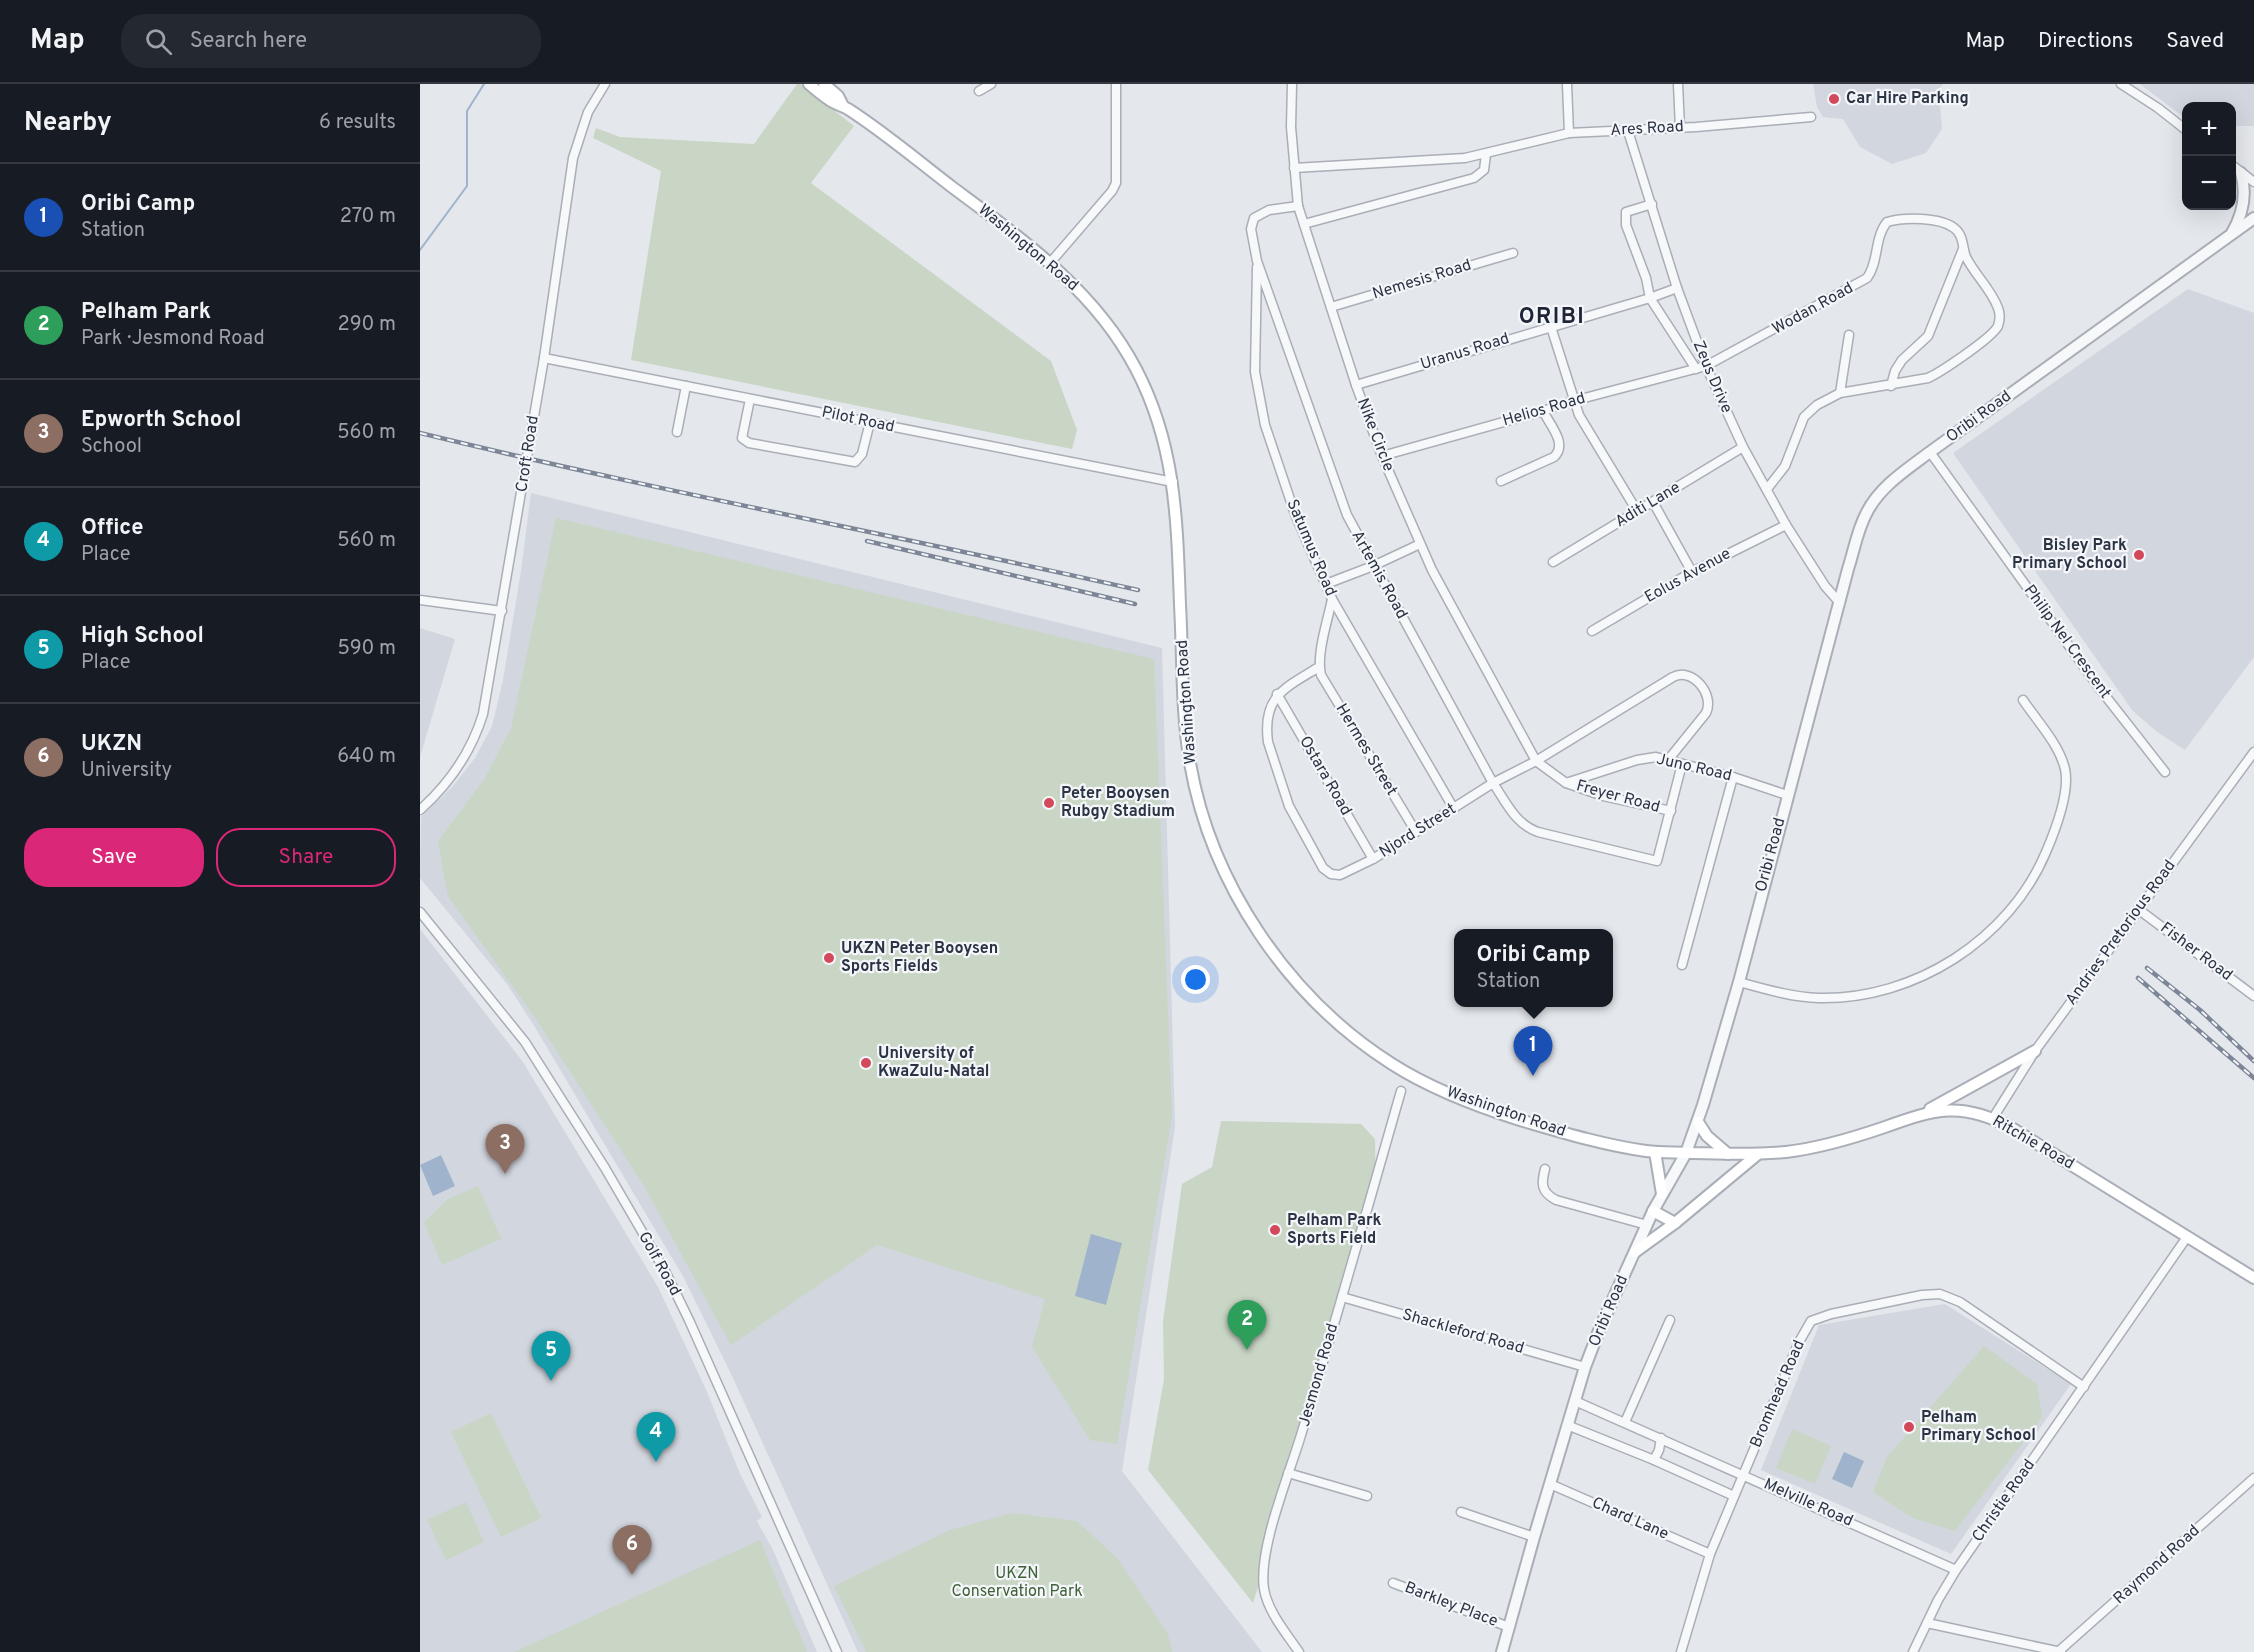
<!DOCTYPE html>
<meta charset="utf-8">
<style>
:root{--surface:#171b24;--page:#242831;--text:#f1f3f6;--muted:#9ea1a6;--line:#363941;--accent:#db2777}
body{margin:0;font-family:Overpass,sans-serif;background:var(--page);color:var(--text)}
.controls{position:absolute;right:18px;top:18px;display:grid;overflow:hidden;border-radius:12px;box-shadow:0 6px 24px #0002}
.controls button{width:54px;height:54px;display:grid;place-items:center;padding:0;border:0;border-bottom:2px solid var(--line);background:var(--surface);color:var(--text);font:30px sans-serif}
.you{position:absolute;left:776px;top:896px;width:21px;height:21px;margin:-15px;border:4px solid #fff;border-radius:50%;background:#1a73e8;box-shadow:0 0 0 9px #1a73e833}
.badge{display:grid;place-items:center;width:39px;height:39px;border-radius:50%;background:var(--accent);color:#fff;font-size:20px;font-weight:700}
.pin{position:absolute;translate:-50% -50px;filter:drop-shadow(0 2px 3px #0008)}
.pin::after{content:'';position:absolute;top:32px;width:21px;height:18px;background:inherit;clip-path:polygon(0 0,100% 0,50% 100%)}
.popup{position:absolute;left:1034px;top:845px;width:159px;height:78px;box-sizing:border-box;display:grid;place-content:center;border-radius:12px;background:var(--surface);filter:drop-shadow(0 2px 4px #0005);font-size:20px;white-space:nowrap;color:var(--muted)}
.popup b{font-size:22px;color:var(--text)}
.popup::after{content:'';position:absolute;left:50%;top:100%;margin-left:-12px;border:12px solid transparent;border-top-color:var(--surface)}
.list{margin:0;padding:0;list-style:none}
h2{display:flex;justify-content:space-between;align-items:center;height:78px;margin:0;padding:0 24px;font-size:26px}
h2 small{font-size:20px;font-weight:400;color:var(--muted)}
.list li{display:grid;grid-template-columns:39px 1fr auto;gap:18px;align-items:center;box-sizing:border-box;height:108px;padding:0 24px;border-top:2px solid var(--line)}
.list b{display:block;font-size:22px;white-space:nowrap}
.list p{margin:0;font-size:20px;white-space:nowrap;color:var(--muted)}
.list em{font-size:20px;font-style:normal;color:var(--muted)}
.actions{display:flex;gap:12px;padding:18px 24px}
.actions a{flex:1;padding:14px 0;border:2px solid var(--accent);border-radius:24px;text-align:center;font-size:21px;color:var(--accent)}
.actions .main{background:var(--accent);color:#fff}
.icon{flex:none;width:33px;height:33px;fill:none;stroke:currentColor;stroke-width:2;stroke-linecap:round;stroke-linejoin:round}
.map{position:relative;flex:none;width:1834px;height:1568px;overflow:hidden}
header{display:flex;align-items:center;gap:36px;box-sizing:border-box;height:84px;padding:0 30px;background:var(--surface);border-bottom:2px solid var(--line)}
header strong{font-size:28px}
nav{display:flex;gap:33px;margin-inline-start:auto;font-size:21px}
.search{width:420px;height:54px;background:var(--page);display:flex;align-items:center;gap:15px;box-sizing:border-box;padding:0 21px;border-radius:24px;color:var(--muted);font-size:22px}
main{display:flex}
aside{flex:1;background:var(--surface)}
.map>svg:first-child{display:block}
.built{fill:#d2d6de}
.green{fill:#c9d6c5}
.water{fill:#9fb4cc}
.lines{fill:none;stroke-linecap:round;stroke-linejoin:round}
.stream{stroke:#9fb4cc;stroke-width:2}
.minor-casing{stroke:#a9aeb7;stroke-width:11}
.tertiary-casing{stroke:#a9aeb7;stroke-width:14}
.secondary-casing{stroke:#a9aeb7;stroke-width:14}
.minor{stroke:#f7f8fa;stroke-width:8}
.tertiary{stroke:#f7f8fa;stroke-width:10}
.secondary{stroke:#fff;stroke-width:10}
.rail-casing{stroke:#7d8696;stroke-width:4.5}
.rail{stroke:#f4f6f9;stroke-width:2;stroke-dasharray:7;stroke-linecap:butt}
.poi-dot{fill:#d1495b;stroke:#f4f6f9;stroke-width:2}
.labels{text-anchor:middle;dominant-baseline:central;stroke-width:4.5;stroke-linejoin:round;paint-order:stroke}
.poi-label{font-size:16px;font-weight:bold;fill:#2b3445;stroke:#f4f6f9;text-anchor:start}
.street-label{font-size:16px;fill:#2b3445;stroke:#f4f6f9}
.park-label{font-size:16px;fill:#3f6138;stroke:#f4f6f9}
.district-label{font-size:22px;font-weight:bold;letter-spacing:1.5px;fill:#1d2536;stroke:#f4f6f9}
</style>
<header>
<strong>Map</strong>
<div class="search"><svg class="icon" aria-label="search" viewBox="0 0 24 24"><circle cx="10" cy="10" r="6"/><path d="M15 15l6 6"/></svg>Search here</div>
<nav><a>Map</a><a>Directions</a><a>Saved</a></nav>
</header>
<main>
<aside>
<h2>Nearby<small>6 results</small></h2>
<ul class="list">
<li><span class="badge" style="background:#1a4fb4">1</span><div><b>Oribi Camp</b><p>Station</p></div><em>270 m</em></li>
<li><span class="badge" style="background:#2e9e5b">2</span><div><b>Pelham Park</b><p>Park · Jesmond Road</p></div><em>290 m</em></li>
<li><span class="badge" style="background:#8d6e63">3</span><div><b>Epworth School</b><p>School</p></div><em>560 m</em></li>
<li><span class="badge" style="background:#0f9aa8">4</span><div><b>Office</b><p>Place</p></div><em>560 m</em></li>
<li><span class="badge" style="background:#0f9aa8">5</span><div><b>High School</b><p>Place</p></div><em>590 m</em></li>
<li><span class="badge" style="background:#8d6e63">6</span><div><b>UKZN</b><p>University</p></div><em>640 m</em></li>
</ul>
<div class="actions"><a class="main">Save</a><a>Share</a></div>
</aside>
<div class="map">
<svg width="1834" height="1568" viewBox="0 0 1834 1568">
<rect width="100%" height="100%" fill="#e4e7ec"/>
<g class="built">
<path d="M1393,0H1523L1514,10L1520,21L1522,45L1506,69L1472,80L1440,63L1423,35L1403,33L1397,23Z"/>
<path d="M1720,0H1834V42H1812V22H1766V35Z"/>
<path d="M1768,205L1834,229V573L1765,666L1737,648L1712,626L1533,369Z"/>
<path d="M111,409L742,564L755,1043L702,1387L842,1568H438L313,1294L264,1194L113,940L87,900L0,794L1,733L33,702L55,674L72,642L83,596L101,487Z"/>
<path d="M0,544L35,555L0,673Z"/>
<path d="M0,845L103,978L238,1203L287,1308L320,1390L342,1433L337,1437L354,1468L397,1568H0Z"/>
<path d="M1525,1220L1651,1300L1531,1470L1341,1386L1399,1241Z"/>
</g>
<g class="green">
<path d="M377,0H380L434,42L391,99L631,277L657,346L652,365L211,276L241,87L173,54L176,44L200,53L334,60Z"/>
<path d="M136,434L734,575L752,1032L697,1360L670,1356L612,1263L625,1215L457,1161L311,1261L224,1102L116,935L28,812L18,757L65,694L91,644Z"/>
<path d="M801,1037L941,1040L955,1055L956,1109L902,1298L833,1519L728,1386L744,1295L743,1237L762,1100L792,1083Z"/>
<path d="M58,1102L81,1155L22,1181L4,1138L28,1115Z"/>
<path d="M1564,1262L1617,1300L1622,1333L1535,1447L1493,1434L1453,1408L1467,1373Z"/>
<path d="M71,1329L121,1434L81,1453L31,1348Z"/>
<path d="M1372,1345L1411,1362L1395,1400L1356,1384Z"/>
<path d="M46,1418L64,1458L26,1476L7,1436Z"/>
<path d="M592,1429L657,1437L697,1474L748,1550L752,1568H446L414,1502L530,1446Z"/>
<path d="M340,1456L387,1568H94Z"/>
</g>
<g class="water">
<path d="M21,1071L35,1102L13,1112L0,1081Z"/>
<path d="M671,1150L702,1159L686,1221L655,1212Z"/>
<path d="M1424,1368L1444,1377L1432,1404L1412,1395Z"/>
</g>
<g class="lines">
<path class="stream" d="M0,166L47,102V27L64,0"/>
<defs>
<g id="minor">
<path d="M872,0L871,43L878,122L936,301L962,372L1012,486L1116,677L1146,699L1183,712L1251,727"/>
<path d="M1147,0L1149,49"/>
<path d="M1258,0L1260,44"/>
<path d="M1701,0L1738,24L1766,46"/>
<path d="M559,7L571,0"/>
<path d="M1208,47L1257,204L1286,282L1323,363L1366,441L1405,502L1420,519"/>
<path d="M1812,81L1834,98"/>
<path d="M874,84L1045,74L1149,49L1276,43L1391,33"/>
<path d="M1232,120L1206,128V141L1226,194L1230,214L1276,285"/>
<path d="M878,122L849,126L834,134L831,145L837,177L927,431L1073,699C1086,718 1095,740 1118,748L1237,777L1262,680"/>
<path d="M884,140L1054,94L1064,86L1066,70"/>
<path d="M630,179L692,107L696,99V0"/>
<path d="M837,183L835,288L845,341L875,430L912,515L1034,725"/>
<path d="M911,223L1093,169"/>
<path d="M1131,243L1159,331L1217,427"/>
<path d="M124,274L753,398"/>
<path d="M936,301L1230,214L1257,204"/>
<path d="M1471,302L1475,287L1482,276L1508,252L1543,165"/>
<path d="M330,315L322,354L329,359L435,378L442,370L450,338"/>
<path d="M257,348L266,302"/>
<path d="M1510,368L1680,605L1745,688"/>
<path d="M962,372L1123,327L1153,317L1286,282L1447,194C1459,178 1454,154 1467,138C1484,133 1520,133 1534,144C1544,151 1542,163 1546,173C1555,191 1571,205 1578,224C1580,229 1580,236 1578,242C1572,254 1521,288 1508,294L1420,309"/>
<path d="M1081,397L1134,373C1148,360 1130,341 1123,327"/>
<path d="M1347,405L1365,382L1384,333L1397,321L1420,309L1429,251"/>
<path d="M1233,418L1272,488"/>
<path d="M1133,478L1323,363"/>
<path d="M906,500L953,482L1000,460"/>
<path d="M912,515C908,536 896,570 901,591L996,748"/>
<path d="M0,516L82,527"/>
<path d="M1172,547L1272,488L1366,441"/>
<path d="M899,583C865,604 842,612 848,658L869,722L903,784L911,790L920,791L953,775L1073,699L1116,677L1253,593C1272,583 1295,610 1286,629L1248,676"/>
<path d="M857,610L953,775"/>
<path d="M1146,699L1217,676L1236,673L1313,693L1367,711"/>
<path d="M0,726C30,699 51,669 63,630L124,274L153,74L168,28L185,0"/>
<path d="M1718,825L1834,912"/>
<path d="M0,828L105,958L185,1084L245,1187L269,1236L417,1568"/>
<path d="M1262,881L1313,693"/>
<path d="M1319,898C1345,905 1371,913 1399,914C1494,916 1589,856 1626,768C1635,747 1650,708 1645,685C1639,660 1617,637 1603,616"/>
<path d="M1573,1034L1615,967L1834,668"/>
<path d="M1125,1085C1121,1100 1121,1108 1136,1116L1227,1141"/>
<path d="M922,1213L1165,1283"/>
<path d="M1155,1317L1536,1486"/>
<path d="M1205,1338L1250,1236"/>
<path d="M1147,1341L1234,1376L1314,1412"/>
<path d="M1234,1376L1239,1366L1241,1354"/>
<path d="M868,1389L947,1412"/>
<path d="M1130,1400L1290,1470"/>
<path d="M1041,1428L1114,1453"/>
<path d="M973,1499L1089,1543"/>
<path d="M1507,1539L1641,1568"/>
<path d="M1639,1567L1834,1394"/>
<path d="M879,1568C866,1549 848,1528 844,1505C838,1465 869,1391 881,1351C916,1237 948,1122 981,1007"/>
<path d="M1261,1568L1290,1470L1379,1258L1391,1237L1411,1230L1502,1211L1520,1210L1540,1218L1664,1303"/>
<path d="M1493,1568L1518,1516L1536,1486L1767,1153"/>
</g>
<g id="tertiary">
<path d="M1812,149C1823,130 1827,110 1821,89"/>
<path d="M1082,1568L1114,1453L1165,1283L1180,1244L1233,1127L1266,1069L1283,1021L1319,898L1428,485C1434,467 1437,447 1446,430C1459,403 1486,386 1510,368L1834,134"/>
</g>
<g id="secondary">
<path d="M389,0C396,6 403,12 411,17C416,20 422,22 428,25C464,48 498,77 532,103C602,155 675,206 716,285C756,361 757,437 760,521C763,573 761,627 770,679C791,800 868,914 972,980C1011,1005 1056,1022 1100,1036C1141,1048 1183,1061 1226,1067C1242,1069 1257,1068 1273,1069C1304,1070 1335,1071 1366,1068C1400,1064 1433,1054 1465,1043C1515,1025 1541,1017 1590,1043L1834,1194"/>
<path d="M404,0L418,12L423,22"/>
<path d="M1510,1025L1615,967"/>
<path d="M1278,1038L1287,1052L1308,1070"/>
<path d="M1235,1068L1242,1110"/>
<path d="M1233,1127L1255,1139"/>
<path d="M1215,1168L1255,1139L1338,1070"/>
</g>
</defs>
<use href="#minor" class="minor-casing"/>
<use href="#tertiary" class="tertiary-casing"/>
<use href="#secondary" class="secondary-casing"/>
<use href="#minor" class="minor"/>
<use href="#tertiary" class="tertiary"/>
<use href="#secondary" class="secondary"/>
<defs>
<g id="rail">
<path d="M0,349C238,407 479,452 718,506"/>
<path d="M447,457L715,520"/>
<path d="M1727,884L1780,926L1834,977"/>
<path d="M1718,894L1834,994"/>
</g>
</defs>
<use href="#rail" class="rail-casing"/>
<use href="#rail" class="rail"/>
</g>
<g class="poi-dot">
<circle cx="1414" cy="15" r="6"/>
<circle cx="1719" cy="471" r="6"/>
<circle cx="629" cy="719" r="6"/>
<circle cx="409" cy="874" r="6"/>
<circle cx="446" cy="979" r="6"/>
<circle cx="855" cy="1146" r="6"/>
<circle cx="1489" cy="1343" r="6"/>
</g>
<g class="labels">
<g class="poi-label">
<text x="1426" y="15">Car Hire Parking</text>
<text x="1707" y="462" text-anchor="end">Bisley Park<tspan x="1707" dy="18">Primary School</tspan></text>
<text x="641" y="710">Peter Booysen<tspan x="641" dy="18">Rubgy Stadium</tspan></text>
<text x="421" y="865">UKZN Peter Booysen<tspan x="421" dy="18">Sports Fields</tspan></text>
<text x="458" y="970">University of<tspan x="458" dy="18">KwaZulu-Natal</tspan></text>
<text x="867" y="1137">Pelham Park<tspan x="867" dy="18">Sports Field</tspan></text>
<text x="1501" y="1334">Pelham<tspan x="1501" dy="18">Primary School</tspan></text>
</g>
<g class="street-label">
<text transform="translate(1227 45) rotate(-3)">Ares Road</text>
<text transform="translate(608 164) rotate(40)">Washington Road</text>
<text transform="translate(1002 196) rotate(-17)">Nemesis Road</text>
<text transform="translate(1393 225) rotate(-29)">Wodan Road</text>
<text transform="translate(1045 268) rotate(-17)">Uranus Road</text>
<text transform="translate(1292 293) rotate(67)">Zeus Drive</text>
<text transform="translate(1124 326) rotate(-16)">Helios Road</text>
<text transform="translate(1559 333) rotate(-36)">Oribi Road</text>
<text transform="translate(438 336) rotate(12)">Pilot Road</text>
<text transform="translate(955 351) rotate(69)">Nike Circle</text>
<text transform="translate(108 370) rotate(-81)">Croft Road</text>
<text transform="translate(1228 421) rotate(-31)">Aditi Lane</text>
<text transform="translate(891 464) rotate(67)">Satumus Road</text>
<text transform="translate(959 491) rotate(61)">Artemis Road</text>
<text transform="translate(1268 492) rotate(-29)">Eolus Avenue</text>
<text transform="translate(1647 558) rotate(54)">Philip Nel Crescent</text>
<text transform="translate(767 618) rotate(-94)">Washington Road</text>
<text transform="translate(946 666) rotate(59)">Hermes Street</text>
<text transform="translate(1274 684) rotate(13)">Juno Road</text>
<text transform="translate(905 692) rotate(60)">Ostara Road</text>
<text transform="translate(1198 713) rotate(15)">Freyer Road</text>
<text transform="translate(998 747) rotate(-32)">Njord Street</text>
<text transform="translate(1351 771) rotate(-75)">Oribi Road</text>
<text transform="translate(1701 849) rotate(-54)">Andries Pretorious Road</text>
<text transform="translate(1776 868) rotate(37)">Fisher Road</text>
<text transform="translate(1086 1028) rotate(19)">Washington Road</text>
<text transform="translate(1613 1059) rotate(30)">Ritchie Road</text>
<text transform="translate(239 1180) rotate(61)">Golf Road</text>
<text transform="translate(1189 1227) rotate(-67)">Oribi Road</text>
<text transform="translate(1043 1248) rotate(16)">Shackleford Road</text>
<text transform="translate(899 1291) rotate(-74)">Jesmond Road</text>
<text transform="translate(1358 1310) rotate(-67)">Bromhead Road</text>
<text transform="translate(1584 1417) rotate(-55)">Christie Road</text>
<text transform="translate(1388 1419) rotate(24)">Melville Road</text>
<text transform="translate(1210 1435) rotate(24)">Chard Lane</text>
<text transform="translate(1737 1481) rotate(-42)">Raymond Road</text>
<text transform="translate(1031 1521) rotate(21)">Barkley Place</text>
</g>
<g class="park-label">
<text x="597" y="1490">UKZN<tspan x="597" dy="18">Conservation Park</tspan></text>
</g>
<g class="district-label">
<text x="1132" y="233">ORIBI</text>
</g>
</g>
</svg>
<div class="controls">
<button>+</button>
<button>−</button>
</div>
<div class="you"></div>
<div class="pin badge" style="left:1113px;top:992px;background:#1a4fb4">1</div>
<div class="popup"><b>Oribi Camp</b>Station</div>
<div class="pin badge" style="left:827px;top:1266px;background:#2e9e5b">2</div>
<div class="pin badge" style="left:85px;top:1090px;background:#8d6e63">3</div>
<div class="pin badge" style="left:236px;top:1378px;background:#0f9aa8">4</div>
<div class="pin badge" style="left:131px;top:1297px;background:#0f9aa8">5</div>
<div class="pin badge" style="left:212px;top:1491px;background:#8d6e63">6</div>
</div>
</main>
